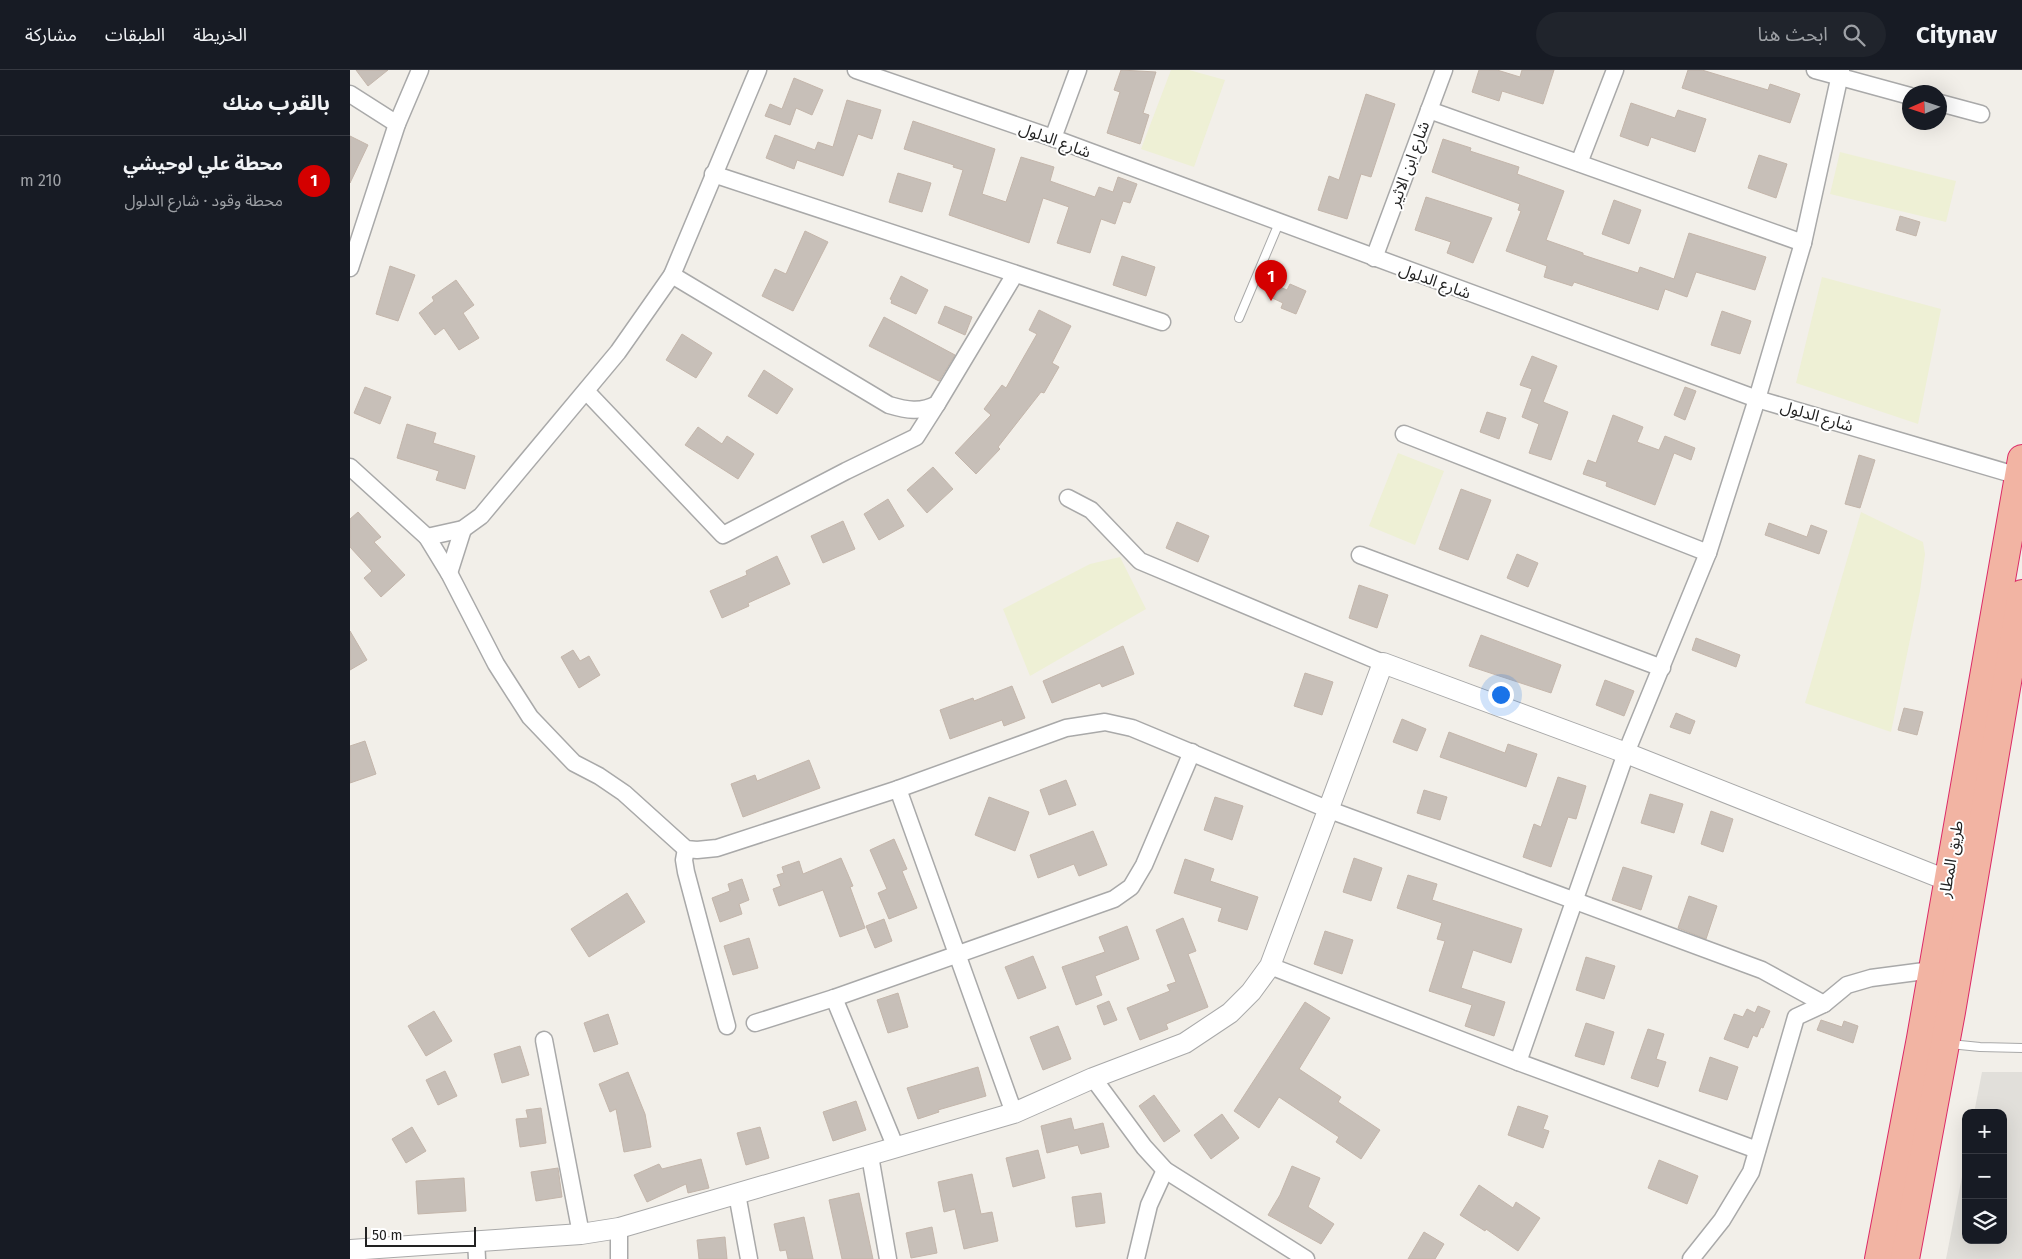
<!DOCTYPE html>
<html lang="ar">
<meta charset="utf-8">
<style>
:root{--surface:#171b24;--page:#20242c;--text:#f1f3f6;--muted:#9ea1a6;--line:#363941;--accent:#d40000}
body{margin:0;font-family:"Fira Sans","Noto Sans Arabic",sans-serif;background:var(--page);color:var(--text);direction:rtl}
.controls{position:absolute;right:15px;bottom:15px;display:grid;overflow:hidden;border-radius:10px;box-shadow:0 5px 20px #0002}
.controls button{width:45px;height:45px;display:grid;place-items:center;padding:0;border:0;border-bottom:1px solid var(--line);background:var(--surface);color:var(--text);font:25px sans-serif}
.compass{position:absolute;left:1552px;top:15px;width:45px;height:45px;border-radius:50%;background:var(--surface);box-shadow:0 5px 20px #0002;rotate:267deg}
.scale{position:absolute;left:15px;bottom:12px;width:111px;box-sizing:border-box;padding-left:5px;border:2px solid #222;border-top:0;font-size:14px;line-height:18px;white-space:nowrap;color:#222;-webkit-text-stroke:4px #fff;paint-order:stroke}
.you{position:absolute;left:1150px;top:624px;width:18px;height:18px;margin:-12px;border:4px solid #fff;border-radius:50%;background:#1a73e8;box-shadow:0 0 0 8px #1a73e833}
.badge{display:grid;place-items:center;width:32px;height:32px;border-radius:50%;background:var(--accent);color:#fff;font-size:16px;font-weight:700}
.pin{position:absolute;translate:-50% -41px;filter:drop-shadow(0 1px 2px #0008)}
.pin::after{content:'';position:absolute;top:26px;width:18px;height:15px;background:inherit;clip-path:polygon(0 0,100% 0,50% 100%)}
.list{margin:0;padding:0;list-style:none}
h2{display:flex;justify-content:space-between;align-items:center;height:65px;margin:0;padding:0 20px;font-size:21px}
h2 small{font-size:16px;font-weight:400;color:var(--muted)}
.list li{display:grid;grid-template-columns:32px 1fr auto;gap:15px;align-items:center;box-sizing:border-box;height:90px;padding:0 20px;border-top:1px solid var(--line)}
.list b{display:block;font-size:19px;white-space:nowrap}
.list p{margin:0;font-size:16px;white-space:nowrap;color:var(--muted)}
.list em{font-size:16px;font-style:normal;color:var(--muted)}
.icon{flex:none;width:28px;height:28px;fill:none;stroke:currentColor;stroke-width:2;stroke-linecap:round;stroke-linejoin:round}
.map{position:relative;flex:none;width:1672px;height:1189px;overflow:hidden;direction:ltr}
header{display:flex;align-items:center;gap:30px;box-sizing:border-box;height:70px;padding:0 25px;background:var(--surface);border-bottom:1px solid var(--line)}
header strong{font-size:24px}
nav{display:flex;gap:28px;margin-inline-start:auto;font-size:18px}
.search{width:350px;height:45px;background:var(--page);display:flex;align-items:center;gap:12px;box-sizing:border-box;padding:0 18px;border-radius:28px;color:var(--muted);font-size:19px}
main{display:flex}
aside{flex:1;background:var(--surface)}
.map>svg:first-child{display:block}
.airport{fill:#e1dfda}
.farmland{fill:#eef0d5}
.building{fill:#c7bfb8;stroke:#c4b6ab}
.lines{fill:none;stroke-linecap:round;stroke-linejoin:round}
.service-casing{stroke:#a9a9a9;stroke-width:10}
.minor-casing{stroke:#a9a9a9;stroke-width:19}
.tertiary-casing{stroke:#a9a9a9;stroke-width:22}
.trunk-casing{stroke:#dc2a67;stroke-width:30}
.service{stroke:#fff;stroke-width:8}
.minor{stroke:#fff;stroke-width:16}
.tertiary{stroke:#fff;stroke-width:20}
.trunk{stroke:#f2b4a3;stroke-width:28}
.labels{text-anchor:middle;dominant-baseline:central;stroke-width:4;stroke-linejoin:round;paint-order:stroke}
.street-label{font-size:16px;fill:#222;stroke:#fff}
</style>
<header>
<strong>Citynav</strong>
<div class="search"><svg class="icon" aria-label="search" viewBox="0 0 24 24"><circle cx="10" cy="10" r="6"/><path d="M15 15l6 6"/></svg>ابحث هنا</div>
<nav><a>الخريطة</a><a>الطبقات</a><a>مشاركة</a></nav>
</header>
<main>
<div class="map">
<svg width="1672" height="1189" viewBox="0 0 1672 1189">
<rect width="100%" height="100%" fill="#f2efe9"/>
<path class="airport" d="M1632,1002H1672V1189H1596L1616,1086V1170H1653V1043H1624Z"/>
<g class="farmland">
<path d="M821,0H839L875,10L844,97L791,79Z"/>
<path d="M1490,82L1606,111L1596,152L1480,124Z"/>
<path d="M1472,207L1591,239L1568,354L1446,313Z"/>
<path d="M1048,383L1094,401L1065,475L1019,456Z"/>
<path d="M1511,442L1573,472L1575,484L1570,521L1541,662L1455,633Z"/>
<path d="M770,487L796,539L680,606L653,539L740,494Z"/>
</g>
<g class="building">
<path d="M6,0H38L18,16Z"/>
<path d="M771,0L806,2L793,43L799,45L790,74L757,63L770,22L764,20Z"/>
<path d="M1129,0H1147L1170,7L1172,0H1204L1193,34L1152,21L1149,31L1122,22Z"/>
<path d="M1338,0H1352L1418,20L1420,14L1450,24L1440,53L1332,18Z"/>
<path d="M444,8L473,20L462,45L446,38L440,55L415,46L420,34L432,39Z"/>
<path d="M1016,24L1045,34L1021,107L1011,104L997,149L968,140L979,106L989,110Z"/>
<path d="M497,30L531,40L522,69L508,64L493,106L447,90L444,99L416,88L425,65L465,80L468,72L483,77Z"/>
<path d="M1281,33L1325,48L1328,40L1356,49L1345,82L1301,67L1298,76L1270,66Z"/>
<path d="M563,51L645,79L632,124L656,132L671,87L704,97L700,111L745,127L749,117L763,122L768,107L787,114L780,133L773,131L765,154L751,149L740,183L707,173L719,137L693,128L679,173L599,145L613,100L603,97L604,95L554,79Z"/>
<path d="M0,66L18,75L0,113Z"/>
<path d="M1093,69L1121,78L1120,81L1169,97L1167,104L1214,121L1196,170L1233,183V185L1288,203L1290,197L1324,209L1339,163L1416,187L1405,220L1346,202L1337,227L1315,219L1308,240L1224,212L1222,216L1194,207L1197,196L1156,181L1171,141L1168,140L1170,134L1082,102Z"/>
<path d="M1409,85L1437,94L1426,128L1398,118Z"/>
<path d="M548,103L581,113L572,142L539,132Z"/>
<path d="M1076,127L1142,148L1123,193L1097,183L1101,172L1065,160Z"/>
<path d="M1264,130L1291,140L1279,174L1252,164Z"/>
<path d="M1550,146L1570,152L1566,166L1546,160Z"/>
<path d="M455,161L478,172L443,241L412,226L425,199L436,204Z"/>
<path d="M772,186L805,197L796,226L763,215Z"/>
<path d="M40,196L65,205L48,251L26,244Z"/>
<path d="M551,206L578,220L566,244L541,233L542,230L540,229Z"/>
<path d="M106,210L124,235L113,243L129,268L109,280L94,258L85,265L69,243L84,231L82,227Z"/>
<path d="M923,214L937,220L940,214L956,221L946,244L931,238L933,233L918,226Z"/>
<path d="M595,236L622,247L615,265L588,253Z"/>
<path d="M689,240L721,256L702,293L709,297L694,323L691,322L648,377L650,379L626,404L605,383L641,345L634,339L652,315L656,318L687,264L679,260Z"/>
<path d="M1372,241L1401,251L1390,284L1361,275Z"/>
<path d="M534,247L605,285L589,311L519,276Z"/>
<path d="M332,264L362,283L346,308L316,290Z"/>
<path d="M1182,286L1207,296L1193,332L1218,342L1201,390L1179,383L1189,354L1172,347L1182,319L1170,315Z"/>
<path d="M414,300L443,319L427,344L398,326Z"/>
<path d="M15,317L41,327L30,354L4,343Z"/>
<path d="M1335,317L1346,321L1335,350L1324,345Z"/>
<path d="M1137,342L1156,348L1149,369L1130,362Z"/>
<path d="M1263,345L1293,357L1287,372L1309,380L1315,366L1345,378L1341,390L1324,383L1305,435L1256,416L1257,412L1233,404L1238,390L1246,393Z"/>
<path d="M57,354L86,363L83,373L125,386L115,419L86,410L89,401L47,388Z"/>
<path d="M348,357L372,374L377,366L404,384L388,409L335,375Z"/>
<path d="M1509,385L1525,390L1510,438L1495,434Z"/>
<path d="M583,397L603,419L577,443L557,420Z"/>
<path d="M1111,419L1141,430L1118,490L1089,479Z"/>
<path d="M538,429L554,456L529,470L514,444Z"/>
<path d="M8,442L31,467L24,472L55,505L31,527L14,508L22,501L0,477V449Z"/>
<path d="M493,451L505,479L473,493L461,466Z"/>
<path d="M827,452L859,466L848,492L816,478Z"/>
<path d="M1419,453L1457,467L1461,455L1477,461L1469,484L1415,465Z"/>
<path d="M1167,484L1188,493L1178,517L1157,508Z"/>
<path d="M427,486L440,514L398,533L399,536L372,548L360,521L397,505L396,501Z"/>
<path d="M1009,515L1038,525L1027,558L999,548Z"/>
<path d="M0,561L17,590L0,600Z"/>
<path d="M1131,565L1211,595L1201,623L1119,596Z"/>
<path d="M1346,568L1390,585L1386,597L1342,580Z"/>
<path d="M773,576L784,604L752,617L750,613L702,633L693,611Z"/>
<path d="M223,580L230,591L239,586L250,605L229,618L211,587Z"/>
<path d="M955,603L983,612L972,645L944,636Z"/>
<path d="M1255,610L1284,621L1274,646L1246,635Z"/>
<path d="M662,616L675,648L654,656L652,650L600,669L590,640L623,628L624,631Z"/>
<path d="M1554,638L1573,642L1567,665L1548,660Z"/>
<path d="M1326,643L1345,651L1340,664L1320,657Z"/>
<path d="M1052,649L1076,659L1067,681L1043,672Z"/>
<path d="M1099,662L1155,683L1158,674L1187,684L1176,717L1090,687Z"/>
<path d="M15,671L26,704L0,713V676Z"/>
<path d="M459,690L470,718L393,747L381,714L405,705L407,711Z"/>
<path d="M1208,707L1236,716L1226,749L1218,747L1201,797L1173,787L1184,754L1191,757Z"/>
<path d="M716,710L726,735L699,745L690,720Z"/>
<path d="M1074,720L1097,727L1090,750L1067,743Z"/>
<path d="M1300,724L1333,734L1324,763L1291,753Z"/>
<path d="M639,727L679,742L665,781L625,765Z"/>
<path d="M865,727L893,736L882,770L854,760Z"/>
<path d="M1361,741L1383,749L1373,782L1351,774Z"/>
<path d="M743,761L757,795L729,806L724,794L688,808L680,785Z"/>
<path d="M544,769L557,799L552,801L567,838L539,849L528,823L537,819L520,780Z"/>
<path d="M491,788L503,816L500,817L515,858L490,867L473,820L429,836L423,819L431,816L427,805L434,803L432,797L449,791L453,804Z"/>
<path d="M1004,788L1032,798L1021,831L993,822Z"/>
<path d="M835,789L864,799L860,811L908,827L897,860L868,851L872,838L824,823Z"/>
<path d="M1273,797L1302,806L1291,840L1262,830Z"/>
<path d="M1058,805L1087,814L1082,830L1172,859L1161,893L1123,880L1111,918L1155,932L1144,966L1115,956L1122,935L1079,921L1095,871L1087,869L1092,853L1047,838Z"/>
<path d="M392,809L399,830L389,834L392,844L370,852L362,828L380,821L378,814Z"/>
<path d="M277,823L295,852L239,887L221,859Z"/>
<path d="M1339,826L1367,836L1356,869L1328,858Z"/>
<path d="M833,848L846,881L838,884L858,937L816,954L818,959L790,970L777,938L820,921L817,915L826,912L806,860Z"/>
<path d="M534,849L542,871L525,878L516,856Z"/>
<path d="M777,856L789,889L745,906L752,925L726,935L712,897L755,882L749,867Z"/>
<path d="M975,861L1003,870L992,904L964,894Z"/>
<path d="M399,868L408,898L383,905L374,876Z"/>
<path d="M683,886L696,918L668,929L655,897Z"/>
<path d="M1236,887L1265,896L1254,929L1226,920Z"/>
<path d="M548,923L558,957L538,963L527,930Z"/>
<path d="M759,931L767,950L754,955L747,936Z"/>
<path d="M955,932L980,948L949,999L991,1027L988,1032L1030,1060L1011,1089L986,1072L989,1067L929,1027L909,1058L884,1041Z"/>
<path d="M1408,936L1420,941L1413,958L1411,957L1407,967L1403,965L1398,978L1374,969L1384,944L1393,947L1397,939L1405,943Z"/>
<path d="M84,941L102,971L76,986L58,956Z"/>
<path d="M258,944L268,974L244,982L234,953Z"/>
<path d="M1471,950L1492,957L1494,951L1508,956L1503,973L1467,960Z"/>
<path d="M1236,953L1264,962L1254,995L1225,986Z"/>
<path d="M708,956L721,989L693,1000L680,967Z"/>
<path d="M1298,959L1314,964L1306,989L1316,992L1308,1017L1281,1008Z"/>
<path d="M170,976L179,1005L152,1013L144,984Z"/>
<path d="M1360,987L1388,997L1377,1030L1349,1021Z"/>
<path d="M628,997L636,1026L588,1040L589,1042L568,1049L557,1018Z"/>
<path d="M95,1001L107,1026L88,1035L76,1010Z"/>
<path d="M278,1002L295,1044L301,1077L274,1082L266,1039L260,1042L249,1014Z"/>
<path d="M804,1025L830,1061L814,1072L789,1036Z"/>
<path d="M506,1031L516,1060L483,1071L473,1042Z"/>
<path d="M1168,1036L1198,1046L1193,1059L1199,1061L1193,1078L1158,1065Z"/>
<path d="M191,1038L196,1073L170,1077L166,1049L178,1048L176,1040Z"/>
<path d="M872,1044L889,1068L861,1089L844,1065Z"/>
<path d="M721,1048L724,1060L753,1053L759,1077L731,1084L728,1075L697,1083L691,1056Z"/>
<path d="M62,1057L76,1081L56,1093L42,1069Z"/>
<path d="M410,1057L419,1088L396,1095L387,1063Z"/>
<path d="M688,1080L695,1108L663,1117L656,1088Z"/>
<path d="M351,1089L359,1118L338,1123L336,1114L297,1132L284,1105L309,1094L312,1099Z"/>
<path d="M1309,1090L1348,1106L1337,1134L1298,1118Z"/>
<path d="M942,1096L970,1108L958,1137L984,1154L971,1174L918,1145L930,1125Z"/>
<path d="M208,1098L212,1127L186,1131L181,1102Z"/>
<path d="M622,1104L631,1144L642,1142L648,1171L614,1179L605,1139L594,1142L588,1112Z"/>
<path d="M114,1108L116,1141L68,1144L66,1111Z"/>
<path d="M1129,1115L1163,1138L1166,1132L1190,1148L1168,1181L1136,1159L1135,1161L1110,1145Z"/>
<path d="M509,1123L523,1189H492L479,1130Z"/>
<path d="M751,1123L755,1153L726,1157L722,1127Z"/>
<path d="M454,1147L463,1189H438L436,1180L430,1181L424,1154Z"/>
<path d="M582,1157L587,1183L561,1188L556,1163Z"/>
<path d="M1074,1162L1094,1174L1085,1189H1058Z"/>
<path d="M375,1167L377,1189H349L347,1170Z"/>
</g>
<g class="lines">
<defs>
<g id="service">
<path d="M889,248L929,153"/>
<path d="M1600,974L1630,977L1672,978"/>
</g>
<g id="minor">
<path d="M506,0L703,68L1407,329L1672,407"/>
<path d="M1465,0L1560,26"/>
<path d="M0,24L47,54"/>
<path d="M1590,33L1631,44"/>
<path d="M1079,40L1453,173"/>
<path d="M703,68L728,0"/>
<path d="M1229,93L1265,0"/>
<path d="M363,104L812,252"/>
<path d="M1024,188L1094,0"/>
<path d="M0,198L47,54L70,0"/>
<path d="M322,205L539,335C556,340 571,343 587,334L665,204"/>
<path d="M236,321L373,465L496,401L566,367L587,334"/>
<path d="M1054,364L1358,483"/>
<path d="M0,397L77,467L113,459L131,446L268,282L322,205L408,0"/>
<path d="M718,428L741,440L790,491L1033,593"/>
<path d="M77,467L99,503L146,594L180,647L224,693L249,706L274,723L336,779L347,780L367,778L548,719L716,658L755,652L782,658L977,739L1412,900L1474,934"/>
<path d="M1010,485L1312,598"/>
<path d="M99,503L113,459"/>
<path d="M548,719L664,1043"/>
<path d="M336,779L334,790L336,802L377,956"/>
<path d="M920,896L1168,992L1407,1080"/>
<path d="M484,928L546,1078"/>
<path d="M405,953L484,928L764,829L781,817L794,795L842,682"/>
<path d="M194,970L231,1164"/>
<path d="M1168,992L1276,683L1358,483L1407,329L1453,173L1491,0"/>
<path d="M743,1008L794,1077L815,1100L956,1189"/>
<path d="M520,1086L538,1189"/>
<path d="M387,1124L399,1189"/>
<path d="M126,1170L127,1189"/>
<path d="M269,1189V1158"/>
<path d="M786,1189L799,1135L815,1100"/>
<path d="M1341,1189L1372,1150L1401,1102L1446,947L1474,934L1497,915L1521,908L1582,900"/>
</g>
<path id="tertiary" d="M0,1180L231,1164L269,1158L664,1043L743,1008L835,973L880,943L901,922L920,896L1033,593L1276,683L1609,815"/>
<g id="trunk">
<path d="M1529,1189L1571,968L1672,389"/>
<path d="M1555,1189L1601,942L1672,524"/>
</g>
</defs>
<use href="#service" class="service-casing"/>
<use href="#minor" class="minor-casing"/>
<use href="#tertiary" class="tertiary-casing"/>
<use href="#trunk" class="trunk-casing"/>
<use href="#service" class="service"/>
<use href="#minor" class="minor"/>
<use href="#tertiary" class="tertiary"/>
<use href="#trunk" class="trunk"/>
</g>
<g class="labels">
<g class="street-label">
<text transform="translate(705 70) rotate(20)">شارع الدلول</text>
<text transform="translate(1059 94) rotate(-70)">شارع ابن الاثير</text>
<text transform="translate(1085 211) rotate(20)">شارع الدلول</text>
<text transform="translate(1467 346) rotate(16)">شارع الدلول</text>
<text transform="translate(1601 789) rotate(-80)">طريق المطار</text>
</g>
</g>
</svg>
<div class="controls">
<button>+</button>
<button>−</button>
<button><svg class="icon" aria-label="layers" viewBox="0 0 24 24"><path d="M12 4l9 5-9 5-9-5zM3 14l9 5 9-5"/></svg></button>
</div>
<svg class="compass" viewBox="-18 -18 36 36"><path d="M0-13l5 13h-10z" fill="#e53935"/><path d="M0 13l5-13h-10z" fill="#9ea1a6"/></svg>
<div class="scale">50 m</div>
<div class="you"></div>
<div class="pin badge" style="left:921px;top:231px">1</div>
</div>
<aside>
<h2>بالقرب منك<small></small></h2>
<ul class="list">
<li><span class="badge">1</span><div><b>محطة علي لوحيشي</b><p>محطة وقود · شارع الدلول</p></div><em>210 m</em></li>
</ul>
</aside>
</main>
